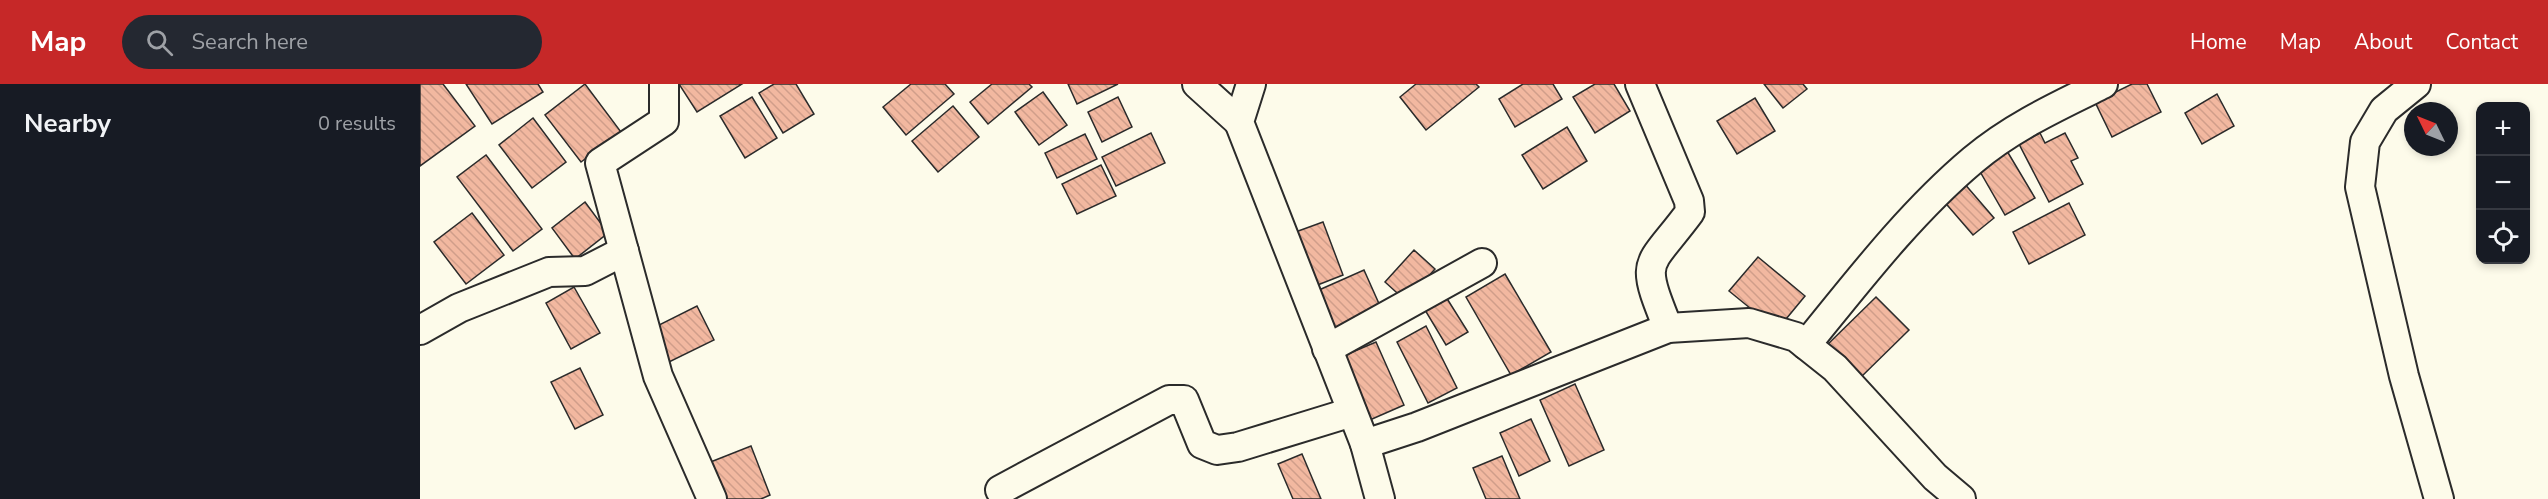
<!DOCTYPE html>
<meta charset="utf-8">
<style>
:root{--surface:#171b24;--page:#242831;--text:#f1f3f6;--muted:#9ea1a6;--line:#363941;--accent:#c62828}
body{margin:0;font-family:"Nunito Sans",sans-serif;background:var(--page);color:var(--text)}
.controls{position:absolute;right:18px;top:18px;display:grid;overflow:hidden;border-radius:12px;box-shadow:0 3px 9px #0003}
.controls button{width:54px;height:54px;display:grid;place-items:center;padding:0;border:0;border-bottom:2px solid var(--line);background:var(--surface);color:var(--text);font:30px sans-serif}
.compass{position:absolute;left:1984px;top:18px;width:54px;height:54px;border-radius:50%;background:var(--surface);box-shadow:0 3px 9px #0003;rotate:313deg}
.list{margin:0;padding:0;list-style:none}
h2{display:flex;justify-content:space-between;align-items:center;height:78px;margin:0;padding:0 24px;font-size:26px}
h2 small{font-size:20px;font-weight:400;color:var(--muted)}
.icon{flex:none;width:33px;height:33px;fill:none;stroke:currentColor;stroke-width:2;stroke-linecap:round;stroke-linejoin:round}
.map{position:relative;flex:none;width:2128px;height:415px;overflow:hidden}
header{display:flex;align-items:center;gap:36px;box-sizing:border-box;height:84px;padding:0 30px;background:var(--accent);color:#fff}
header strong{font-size:28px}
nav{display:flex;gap:33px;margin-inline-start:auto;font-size:21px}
.search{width:420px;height:54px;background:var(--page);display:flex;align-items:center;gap:15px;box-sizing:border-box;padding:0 21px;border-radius:33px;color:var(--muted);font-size:22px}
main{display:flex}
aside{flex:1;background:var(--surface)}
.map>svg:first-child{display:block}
.building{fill:url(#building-back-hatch);stroke:#2b2b2b;stroke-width:1.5}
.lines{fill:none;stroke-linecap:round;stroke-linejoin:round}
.minor-casing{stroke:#2b2b2b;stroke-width:32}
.minor{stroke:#fdfbea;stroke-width:28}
</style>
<header>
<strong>Map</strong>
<div class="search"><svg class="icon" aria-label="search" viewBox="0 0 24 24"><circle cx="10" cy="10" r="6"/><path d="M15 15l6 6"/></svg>Search here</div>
<nav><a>Home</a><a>Map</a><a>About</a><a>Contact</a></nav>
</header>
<main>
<aside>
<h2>Nearby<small>0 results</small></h2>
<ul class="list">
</ul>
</aside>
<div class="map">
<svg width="2128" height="415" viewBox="0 0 2128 415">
<defs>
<pattern id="building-back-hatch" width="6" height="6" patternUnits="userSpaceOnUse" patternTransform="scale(1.5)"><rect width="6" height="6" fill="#f2b8a0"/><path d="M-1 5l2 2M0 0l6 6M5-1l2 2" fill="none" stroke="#d09e8a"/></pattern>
</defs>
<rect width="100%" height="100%" fill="#fdfbea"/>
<g class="building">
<path d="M0,0H23L55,42L0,82Z"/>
<path d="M46,0H118L123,8L72,40Z"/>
<path d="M165,0L201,48L161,78L125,31Z"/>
<path d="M259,0H322L277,28Z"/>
<path d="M354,0H376L394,30L363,49L339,9Z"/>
<path d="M491,0H525L534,10L486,51L463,23Z"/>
<path d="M572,0H609L612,3L568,40L550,18Z"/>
<path d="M648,0H698L657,20Z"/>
<path d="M996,0H1056L1059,3L1006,46L980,13Z"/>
<path d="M1103,0H1133L1142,15L1095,43L1079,15Z"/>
<path d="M1175,0H1194L1210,27L1175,49L1153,13Z"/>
<path d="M1344,0H1383L1387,5L1363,24Z"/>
<path d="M1712,0H1727L1741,28L1692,53L1675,18Z"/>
<path d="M623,8L647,41L619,61L595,28Z"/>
<path d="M1797,10L1814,42L1782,60L1765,29Z"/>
<path d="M332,13L357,54L325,74L300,32Z"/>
<path d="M698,13L712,43L682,58L668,28Z"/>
<path d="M1335,14L1355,47L1317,70L1297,37Z"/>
<path d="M533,22L559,53L518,88L492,57Z"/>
<path d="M113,34L146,78L112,104L79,61Z"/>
<path d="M1147,43L1167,77L1123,105L1102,71Z"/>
<path d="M731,49L745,79L696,102L682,73Z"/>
<path d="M1620,49L1625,59L1645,49L1658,74L1651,77L1663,100L1629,118L1599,60Z"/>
<path d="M665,50L677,75L637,94L625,69Z"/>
<path d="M1587,67L1615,114L1585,131L1558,84Z"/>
<path d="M66,71L122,145L93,167L37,93Z"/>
<path d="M681,81L696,112L657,130L642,100Z"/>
<path d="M1543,98L1574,134L1553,151L1522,115Z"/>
<path d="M165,118L188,149L155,175L132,144Z"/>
<path d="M1649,119L1665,151L1609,180L1593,148Z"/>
<path d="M52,129L84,171L46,200L14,158Z"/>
<path d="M903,138L923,191L890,204L870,150Z"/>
<path d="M994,166L1015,185L986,217L965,198Z"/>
<path d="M1338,173L1385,212L1357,246L1309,207Z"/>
<path d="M944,186L964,231L910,256L890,210Z"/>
<path d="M1085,190L1131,268L1091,291L1046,213Z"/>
<path d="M154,203L180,249L151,265L126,219Z"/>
<path d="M1026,213L1048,248L1026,261L1005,226Z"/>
<path d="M1456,213L1489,246L1438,296L1405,263Z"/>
<path d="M277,222L294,256L249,278L233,244Z"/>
<path d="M1006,242L1037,304L1008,319L977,258Z"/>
<path d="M956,258L984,321L943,339L916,275Z"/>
<path d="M160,284L183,331L155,345L131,298Z"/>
<path d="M1155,300L1184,366L1149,382L1120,316Z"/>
<path d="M1111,335L1130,377L1099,392L1080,349Z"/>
<path d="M331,362L350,411L341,415H296L283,381Z"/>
<path d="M882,370L901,415H873L858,380Z"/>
<path d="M1082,372L1100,415H1066L1053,384Z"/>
</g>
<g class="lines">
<defs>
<g id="minor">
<path d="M244,0V37L180,79L238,292L292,415"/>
<path d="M777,0L819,38"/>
<path d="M831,0L819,38L945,360L960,415"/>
<path d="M1220,0L1269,117L1270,128C1227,186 1219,172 1248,244"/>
<path d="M1996,0L1964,26L1945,58L1940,103L1984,292L2019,415"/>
<path d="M0,246L39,224L129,188L165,187L204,167"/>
<path d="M1386,261C1438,197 1490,129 1553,76C1592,43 1638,22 1683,0"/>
<path d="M907,265L1062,179"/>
<path d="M945,360L997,343L1248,244L1329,239L1376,253L1415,284L1515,393L1541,415"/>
<path d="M580,406L749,316H764L782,360L797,366L818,363L932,328"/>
</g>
</defs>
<use href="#minor" class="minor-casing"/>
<use href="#minor" class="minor"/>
</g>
</svg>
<div class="controls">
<button>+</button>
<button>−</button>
<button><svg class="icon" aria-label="locate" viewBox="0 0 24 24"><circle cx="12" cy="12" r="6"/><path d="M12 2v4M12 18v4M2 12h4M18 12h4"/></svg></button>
</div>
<svg class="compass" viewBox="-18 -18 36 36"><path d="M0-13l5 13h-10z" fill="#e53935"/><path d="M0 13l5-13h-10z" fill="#9ea1a6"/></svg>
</div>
</main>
